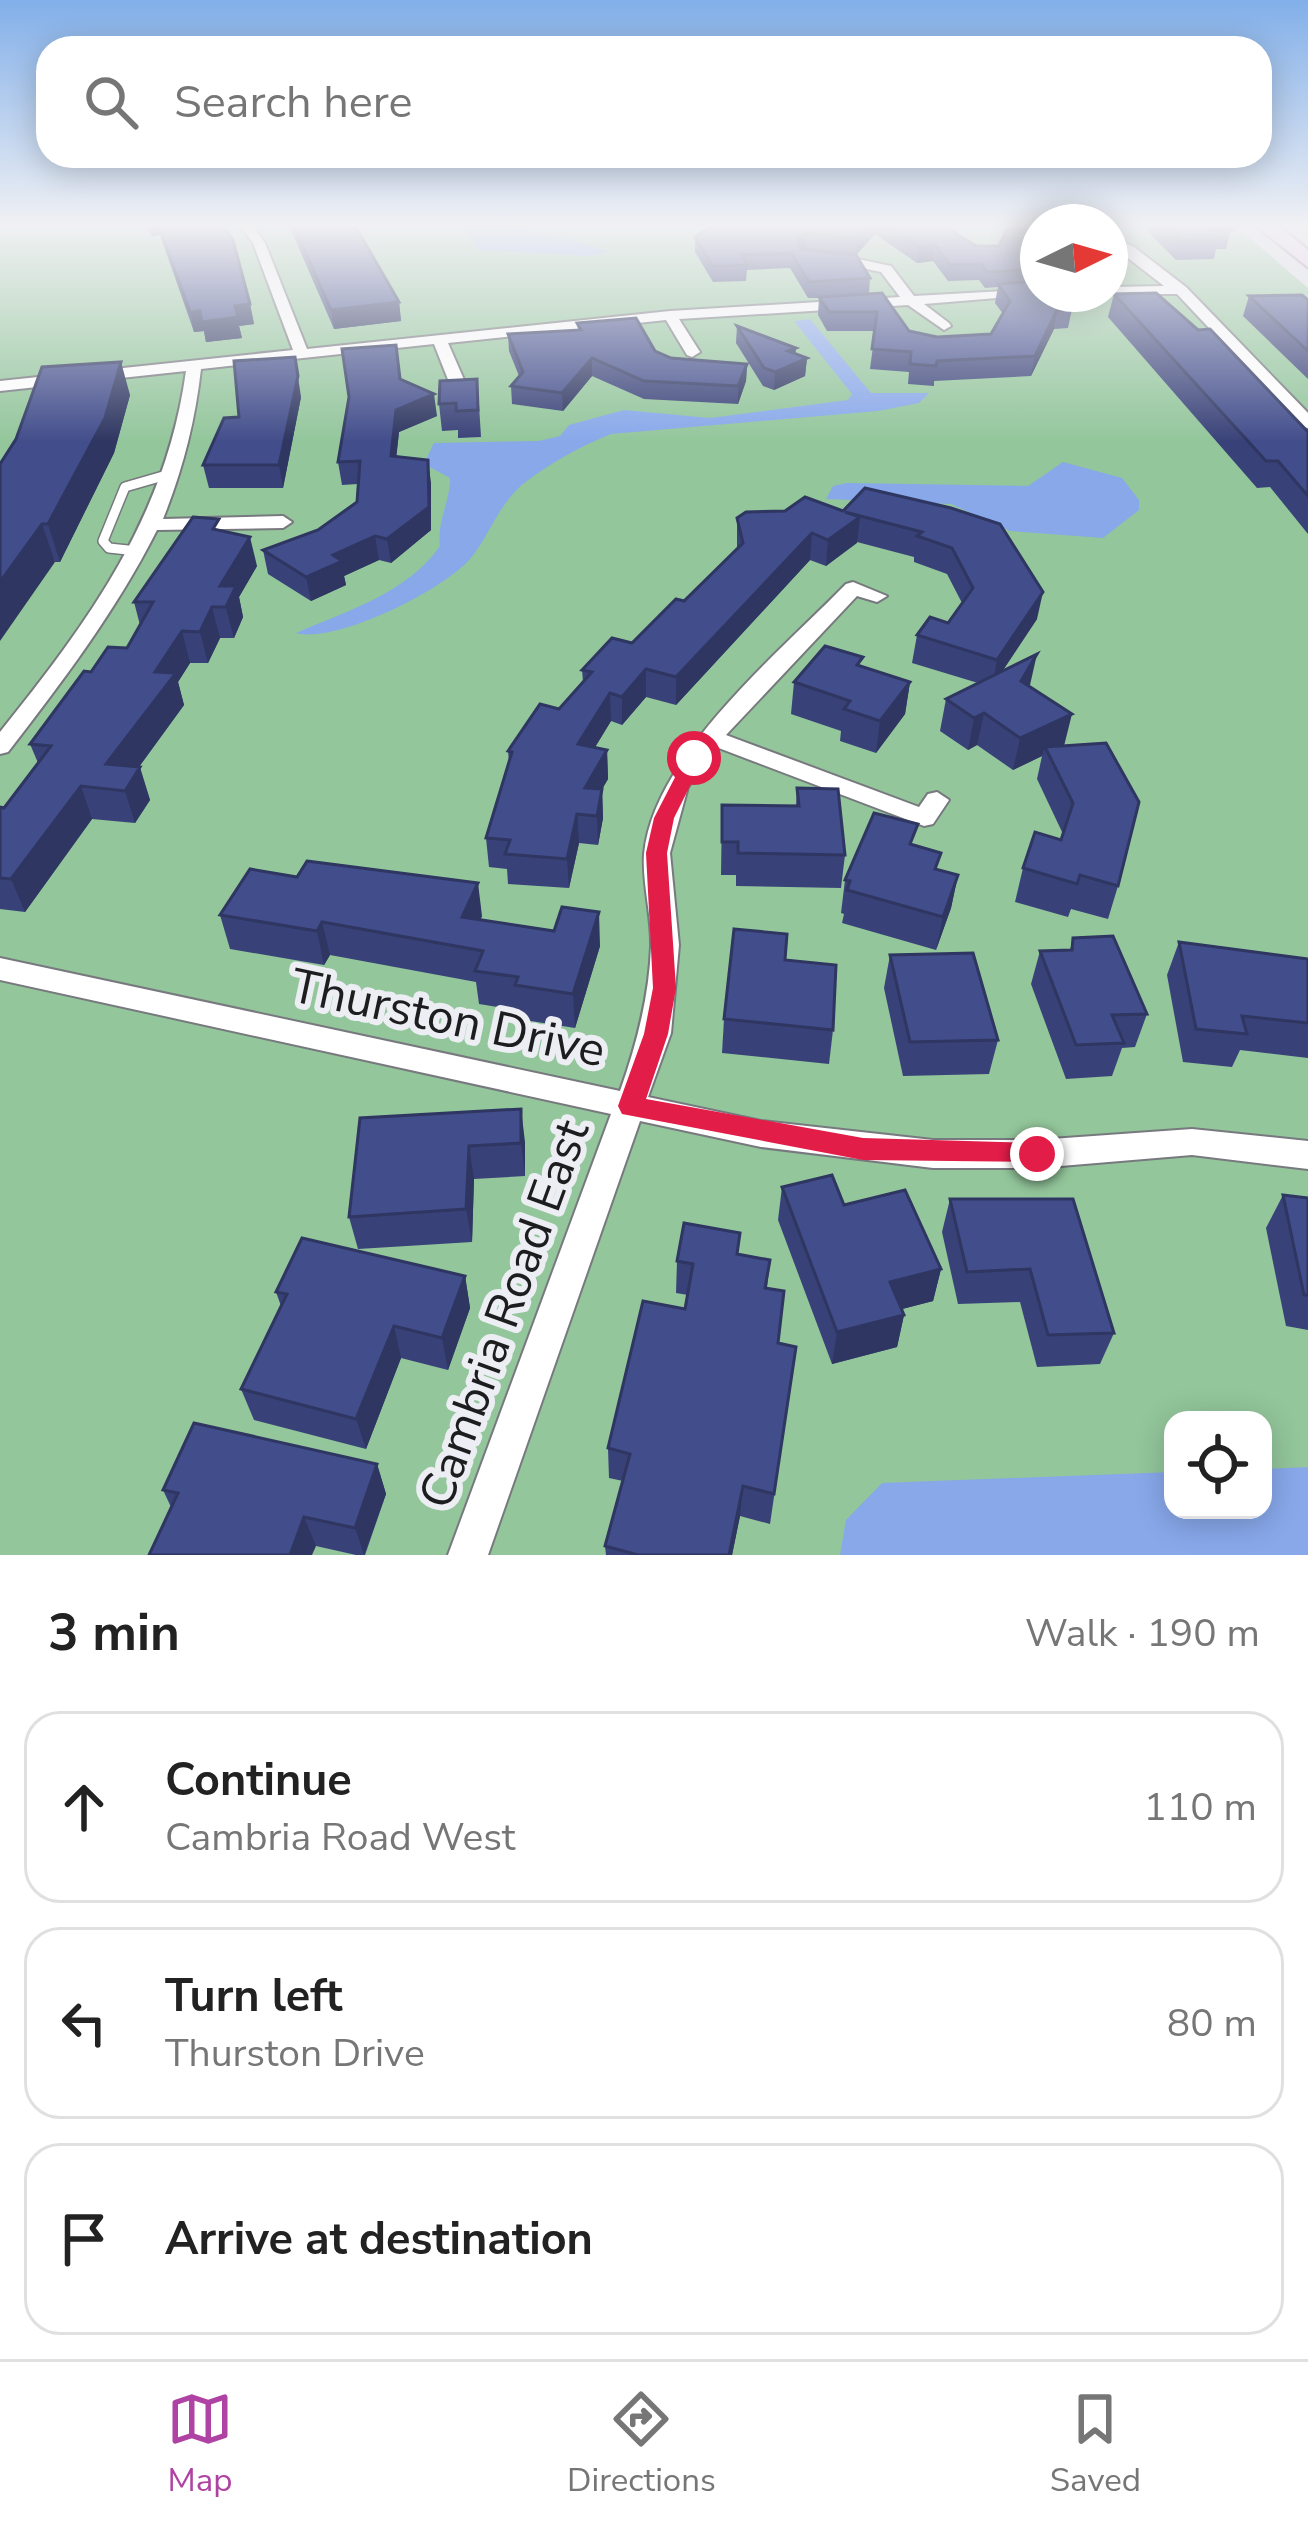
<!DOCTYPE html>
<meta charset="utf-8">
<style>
:root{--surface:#fff;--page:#f6f6f6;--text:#222;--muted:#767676;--line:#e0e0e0;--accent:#af43a3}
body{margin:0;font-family:"Nunito Sans",sans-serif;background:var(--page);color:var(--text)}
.controls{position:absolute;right:36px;bottom:36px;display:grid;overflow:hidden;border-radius:24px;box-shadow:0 6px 30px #0003}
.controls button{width:108px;height:108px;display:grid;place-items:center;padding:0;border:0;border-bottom:3px solid var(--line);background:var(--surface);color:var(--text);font:60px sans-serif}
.compass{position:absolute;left:1020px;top:204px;width:108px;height:108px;border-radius:50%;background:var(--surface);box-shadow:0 6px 30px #0003;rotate:85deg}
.stop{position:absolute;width:36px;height:36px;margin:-27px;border:9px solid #e11d48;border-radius:50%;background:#fff}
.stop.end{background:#e11d48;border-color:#fff;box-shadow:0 3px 12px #0008}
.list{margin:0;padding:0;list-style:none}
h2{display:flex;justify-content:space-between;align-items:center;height:156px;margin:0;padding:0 48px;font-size:51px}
h2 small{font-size:39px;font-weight:400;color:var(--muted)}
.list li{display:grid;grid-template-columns:78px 1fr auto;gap:36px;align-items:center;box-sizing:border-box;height:192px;margin:0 24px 24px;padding:0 24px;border:3px solid var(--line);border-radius:36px}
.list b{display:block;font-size:45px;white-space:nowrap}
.list p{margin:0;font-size:39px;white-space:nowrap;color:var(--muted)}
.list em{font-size:39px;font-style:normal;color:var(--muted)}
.icon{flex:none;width:66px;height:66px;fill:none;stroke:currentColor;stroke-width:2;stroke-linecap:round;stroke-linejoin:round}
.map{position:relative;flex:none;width:1308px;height:1555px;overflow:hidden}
.search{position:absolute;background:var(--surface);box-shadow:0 6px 30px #0003;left:36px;right:36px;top:36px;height:132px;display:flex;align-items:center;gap:30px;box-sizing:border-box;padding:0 42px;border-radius:36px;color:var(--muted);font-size:45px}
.sheet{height:804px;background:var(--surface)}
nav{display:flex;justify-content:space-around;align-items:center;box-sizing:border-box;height:168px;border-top:3px solid var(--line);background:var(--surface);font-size:33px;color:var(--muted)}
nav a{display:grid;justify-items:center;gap:6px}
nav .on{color:var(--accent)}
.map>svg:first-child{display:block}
.green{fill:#93c69b;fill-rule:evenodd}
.water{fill:#88a8ea}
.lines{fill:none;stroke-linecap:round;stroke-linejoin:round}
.lane-casing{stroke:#77797e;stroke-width:12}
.street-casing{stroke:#77797e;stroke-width:4}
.primary-casing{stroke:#a377a4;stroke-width:5}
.lane{stroke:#fff;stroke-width:9}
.street{fill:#fff;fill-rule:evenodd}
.primary{fill:#f3cbf4;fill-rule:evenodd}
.wall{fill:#394278;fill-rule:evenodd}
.shaded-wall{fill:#2e3661}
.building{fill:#424d8b;stroke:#2e3661;stroke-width:3}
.route{fill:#e11d48}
.labels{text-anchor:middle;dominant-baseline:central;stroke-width:12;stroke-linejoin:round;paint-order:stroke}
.near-street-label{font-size:48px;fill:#1d1d1f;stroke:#eceef4}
</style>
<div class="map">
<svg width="1308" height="1555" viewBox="0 0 1308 1555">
<rect width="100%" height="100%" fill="#dfe0e6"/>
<path class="green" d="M0,224H1038V294H1110V224H1234L1308,288V1555H0ZM1173,1420H1263V1510H1173Z"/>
<g class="water">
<path d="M464,224H513L609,251L592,256L477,250Z"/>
<path d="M810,319L871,393H929L919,403L878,411L611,434C579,447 550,463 523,484C498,505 490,535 470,559C442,591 335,644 296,633C345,612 409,592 440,546C437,520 450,503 450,478L424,464L434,443L539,441L560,436L569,425L624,410L710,418L848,400L852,394L794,321Z"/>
<path d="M1063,462L1122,478L1139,500V510L1103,538L1010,531L951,504L826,499L833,486L847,483L1028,486Z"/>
<path d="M1308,1467V1555H840L846,1520L882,1483L1173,1472V1510H1263V1469Z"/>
</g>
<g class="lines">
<defs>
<path id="lane" d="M137,551L109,548L103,541L125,487L170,474"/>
<g id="street">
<path d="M239,224H251L265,243L307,349L670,311L900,297L881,272L824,260L822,257L829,253L891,266L914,296L1038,289V294H1044L924,304L949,323L951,326L944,330L908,305L679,319L700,352L692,357L687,355L666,320L448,343L465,382L457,387L449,382L434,344L201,369C195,422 183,469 163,519L283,516L292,522L283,528L157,530C116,611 63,681 8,752L0,754V732C90,620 166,516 186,371L0,391V381L293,350L253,243Z"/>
<path d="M1110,235L1134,247L1186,287L1308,413V428L1302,427L1177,294H1105H1110V287L1164,286L1110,244Z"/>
<path d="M853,582L887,596L877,602L857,596L726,735L919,807L928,794L937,792L949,800L933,824L924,826L716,747L688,787L670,853L679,945L671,1033L648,1097L761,1121L933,1140H1037L1192,1129L1308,1141V1169L1192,1155L1037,1168H933L761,1147L640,1121L488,1555H448L611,1114L0,980V958L620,1091C637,1043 649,997 651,947C652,916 642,884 644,854C653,756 780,652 846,584Z"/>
</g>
<path id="primary" d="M1254,224H1276L1308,250V267Z"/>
</defs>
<use href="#lane" class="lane-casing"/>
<use href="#street" class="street-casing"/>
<use href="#primary" class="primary-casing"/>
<use href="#lane" class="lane"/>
<use href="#street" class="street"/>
<use href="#primary" class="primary"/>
</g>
<g class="wall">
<path d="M145,224H222L250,304L254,324L239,326L242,338L206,342L204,331L194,332L160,235L152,236Z"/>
<path d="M286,224H354L399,302L401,321L334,329L291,230Z"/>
<path d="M716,224H941L976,246H999L1012,229V224H1038V275H1036L1035,281L1072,309L1068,328L1054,329L1031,376L934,381V386L908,384L909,372L870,369L875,331H827L818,315L819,298H808L790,268L747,270L746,281L713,282L695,252V237ZM875,234L917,263L933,261L948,281L979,280L985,288L998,287L995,303L1003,314L991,334L937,337L909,331L869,294L870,278L856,255Z"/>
<path d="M1140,224H1224L1231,230L1226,249H1216L1214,259L1176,260Z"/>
<path d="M1114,294L1308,432V534L1270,487L1257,488L1108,317Z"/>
<path d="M1249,296L1308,300V379L1243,316Z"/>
<path d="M577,323L671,358L747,364L746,381L738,404L644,399L592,376L563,411L512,404L511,386L519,376L509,351L508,334L578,330Z"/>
<path d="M737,326L796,348L795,354L807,358L805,376L774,390L763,386L736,343Z"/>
<path d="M400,379L437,416L399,432L396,457L431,483V530L391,563L379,560L344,576L346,585L311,601L268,574L263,550L318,530L357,502L358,484L342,485L338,462Z"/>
<path d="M440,381L479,405L481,437L458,438V430L442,431L439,404Z"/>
<path d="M130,395L114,453L60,562H55L0,464Z"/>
<path d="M301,397L283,488H209L203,465L239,417Z"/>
<path d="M951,508L1037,619L1002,671L1030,687L1064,746L1118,886L1108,919L1071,909L1068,917L1015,902L1023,868L1061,840L1063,834L1037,779L1042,756L1013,770L977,745L968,750L940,731L946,699L978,683L912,663L917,635L948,623L962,603L947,574L914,562V557L857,542L826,566L810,560L676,705L646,697L622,725L611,721L595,747L607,750L608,779L602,789L603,818L598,845L579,843L569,888L508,884L507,869L489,867L486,838L509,762L508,751L559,709L583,682L582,670L632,643L684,601L737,549V518L843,511Z"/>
<path d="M222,531L257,566L239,597L243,617L234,638H220L208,663H190L178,682L184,705L139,767L150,800L135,823L92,819L25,912L0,909V807L4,808L38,763L30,744L91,672L127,648L140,625L134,602Z"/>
<path d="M862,667L910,682L905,714L876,753L840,741L841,731L791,714L794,682Z"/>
<path d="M797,788L845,855L841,888L736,886V875H721L722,805L796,806Z"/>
<path d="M914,846L938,870L958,875L951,908L936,950L842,923L844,914L841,913L845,880Z"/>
<path d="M220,915L482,916L480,920L600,946L575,1028L518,1019L517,1010L479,1004L476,982L330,955L324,965L230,949Z"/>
<path d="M1073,938L1147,1014L1135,1047L1122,1048L1112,1076L1066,1079L1031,984L1040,951L1070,950Z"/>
<path d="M1179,942L1308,959V1058L1240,1050L1232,1067L1183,1062L1167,975Z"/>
<path d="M890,955L998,1040L989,1074L903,1076L884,988Z"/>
<path d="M785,960L833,1030L829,1064L722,1053L724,1019Z"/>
<path d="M360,1118L525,1142V1176L474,1179L472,1242L358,1249L349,1217Z"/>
<path d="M782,1187L844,1205L941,1269L933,1301L902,1309L904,1315L897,1347L832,1364L778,1220Z"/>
<path d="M1283,1195L1308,1198V1330L1286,1326L1266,1228Z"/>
<path d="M950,1199L1114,1333L1100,1364L1037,1367L1020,1302L958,1304L942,1232Z"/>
<path d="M739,1254L770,1260L767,1288L778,1343L796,1347L770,1524L740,1516L732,1555H606L605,1546L623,1481L609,1478L608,1448L685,1309L688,1295L676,1293L677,1261Z"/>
<path d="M465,1276L470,1308L448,1370L401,1358L366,1449L254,1420L241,1389L281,1306L276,1292Z"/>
<path d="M377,1464L386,1494L365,1555H356L316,1546L171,1507L163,1490Z"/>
</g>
<g class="shaded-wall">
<path d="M149,224H157L160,235L152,236Z"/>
<path d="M872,224H876L875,234L856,255L857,239Z"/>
<path d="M807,233L806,249L796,253L797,238Z"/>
<path d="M935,245L933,261L917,263L919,247Z"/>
<path d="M399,302L401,321L334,329L331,310Z"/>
<path d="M250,304L254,324L239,326L242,338L206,342L204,331L194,332L190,312Z"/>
<path d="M1057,310L1054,329L1031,376L1035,356Z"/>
<path d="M796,348L794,364L807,358L805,376L774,390L775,372L788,351Z"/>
<path d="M295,357L301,397L283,488L279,465Z"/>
<path d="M592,358V376L563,411L562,393Z"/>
<path d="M121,362L130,395L114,453L60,562L48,524Z"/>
<path d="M747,364L746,381L738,404V386Z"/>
<path d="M434,394L437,416L399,432L394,479L391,456L396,410Z"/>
<path d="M428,460L431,483V530L391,563L387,539Z"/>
<path d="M860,517L857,543L826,566L828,540Z"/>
<path d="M42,524L55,562L0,641V582Z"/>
<path d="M812,533L810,560L676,705V677Z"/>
<path d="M375,536L379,560L344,576L346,585L311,601L306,577L333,555Z"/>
<path d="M250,537L257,566L239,597L243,617L234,638L220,586Z"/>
<path d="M1043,592L1037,619L992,687L997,660Z"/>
<path d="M212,607L220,638L208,663L200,632Z"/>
<path d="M182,631L190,663L178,682L184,705L122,790L106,764L155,672Z"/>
<path d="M1037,654L1030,685L1014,713L1021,681Z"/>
<path d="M646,669V697L622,725V697Z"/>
<path d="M910,682L905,714L876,753L880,721Z"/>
<path d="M610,693L611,721L580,772L578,744Z"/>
<path d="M984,713L977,745L968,750L974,718Z"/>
<path d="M1072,714L1064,746L1045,747L1042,756L1013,770L1020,738Z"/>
<path d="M607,750L608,779L586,817L585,788Z"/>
<path d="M140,767L150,800L135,823L125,791Z"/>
<path d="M81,786L92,819L25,912L11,879Z"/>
<path d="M602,789L603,818L598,845L597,816Z"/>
<path d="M577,814L579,843L569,888L567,859Z"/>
<path d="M958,875L951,908L936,950L943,917Z"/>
<path d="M478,883L482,916L466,950L462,917Z"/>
<path d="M599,912L600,946L575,1028L573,994Z"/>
<path d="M322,922L330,955L324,965L317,931Z"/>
<path d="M521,1109L525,1142V1176L521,1143Z"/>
<path d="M469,1146L474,1179L472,1242L466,1209Z"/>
<path d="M941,1269L933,1301L883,1314L890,1282Z"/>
<path d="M465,1276L470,1308L448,1370L442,1338Z"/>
<path d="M904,1315L897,1347L832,1364L837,1332Z"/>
<path d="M394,1326L401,1358L366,1449L356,1419Z"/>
<path d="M377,1464L386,1494L364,1555L355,1528Z"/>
<path d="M743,1486L740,1516L732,1555H729Z"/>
<path d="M304,1517L316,1546L312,1555H290Z"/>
</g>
<g class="building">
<path d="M158,224H222L233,240L250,304L235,306L238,317L202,322L200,311L190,312Z"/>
<path d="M293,224H354L399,302L331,310Z"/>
<path d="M716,224H872L857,239L807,233L797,238L801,249L856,255L870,278L809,282L791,253L742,255L747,265L713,266L695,237Z"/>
<path d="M885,224H941L976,246H999L1007,229H1026L1022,224H1038V259H1030L1037,269L987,272L982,264L950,265L935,245L919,247Z"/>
<path d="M1163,224H1224L1231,230H1208L1219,240L1181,241Z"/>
<path d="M1038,281V294H1060L1072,309L1057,310L1035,356L937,361L936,366L910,364L911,352L872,349L877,312H829L819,297L882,293L909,331L937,337L991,334L1010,301L998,284Z"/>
<path d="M1156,293L1198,330L1210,329L1308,432V496L1278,461H1266L1114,294Z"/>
<path d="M1302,295L1308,300V351L1249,296Z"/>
<path d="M636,318L655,351L671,358L747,364L738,386L644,381L592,358L562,393L511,386L523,372L508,334L581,330L577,323Z"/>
<path d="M737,326L796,348L788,351L807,358L775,372L764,368Z"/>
<path d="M396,345L400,379L434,394L396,410L391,456L428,460L429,507L387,539L375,536L333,555L342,561L306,577L263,550L318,530L357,502L360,461L338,462L349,397L342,349Z"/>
<path d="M295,357L298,376L279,465H203L224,418L239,417L234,361Z"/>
<path d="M121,362L105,418L48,524H42L0,582V464L16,439L42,367Z"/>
<path d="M477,379L478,410L456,411V403L439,404L440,381Z"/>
<path d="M865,488L951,508L1000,524L1043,592L997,660L917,635L930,617L948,623L973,588L952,548L917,536L922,532L845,512L860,517L828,540L812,533L676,677L646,669L622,697L610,693L578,744L607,750L585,788L602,789L597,816L577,814L567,859L505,854L510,840L486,838L512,752L508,751L540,704L559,709L592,672L582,670L612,638L632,643L676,599L684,601L743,543L737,518L746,512L785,511L805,497L843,511Z"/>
<path d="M193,517L219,519L213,529L250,537L220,586H236L226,607H212L200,632L182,631L155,672L176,673L106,764L140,767L125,791L81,786L11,879L0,878V807L4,808L51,746L30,744L84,671L91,672L108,647L127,648L153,602H134Z"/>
<path d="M825,646L863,657L857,665L910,682L880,721L844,709L850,701L794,682Z"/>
<path d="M1037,654L1021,681L1072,714L1020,738L984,713L974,718L946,699Z"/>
<path d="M1106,743L1139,802L1118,886L1080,875L1077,884L1023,868L1035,832L1061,840L1073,803L1045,747Z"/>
<path d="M797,788L838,789L845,855L738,853V842H722V805L799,806Z"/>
<path d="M874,813L918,824L910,844L941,853L935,869L958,875L943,917L847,890L850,881L845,880Z"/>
<path d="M307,861L478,883L462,917L554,931L562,907L599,912L573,994L515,985L518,977L475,971L483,951L322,922L317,931L220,915L250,869L297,877Z"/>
<path d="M734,929L787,934L785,960L836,965L833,1030L724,1019Z"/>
<path d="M1113,936L1147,1014L1112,1015L1124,1043L1076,1045L1040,951L1072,950L1073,938Z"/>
<path d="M1179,942L1308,959V1023L1242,1016L1247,1034L1196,1029Z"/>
<path d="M973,953L998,1040L910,1042L890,955Z"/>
<path d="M521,1109V1143L469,1146L466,1209L349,1217L360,1118Z"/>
<path d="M832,1175L844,1205L905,1190L941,1269L890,1282L904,1315L837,1332L782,1187Z"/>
<path d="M1283,1195L1308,1198V1295H1304Z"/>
<path d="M950,1199H1073L1114,1333L1048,1335L1030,1269L967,1272Z"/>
<path d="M684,1223L740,1233L737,1254L770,1260L765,1288L784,1291L778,1343L796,1347L774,1494L743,1486L729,1555H638L605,1546L630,1454L608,1448L643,1301L685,1309L693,1264L677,1261Z"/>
<path d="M302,1238L465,1276L442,1338L394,1326L356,1419L241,1389L287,1294L276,1292Z"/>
<path d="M194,1423L377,1464L355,1528L304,1517L290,1555H149L178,1493L163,1490Z"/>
</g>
<linearGradient id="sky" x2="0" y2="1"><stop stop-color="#81afe9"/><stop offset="0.51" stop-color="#f1f1f4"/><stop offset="1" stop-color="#f1f1f4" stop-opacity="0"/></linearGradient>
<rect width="1308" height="442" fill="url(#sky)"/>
<path class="route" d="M694,751L704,758L674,818L667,853L676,988L668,1034L646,1099L863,1138L1037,1143L1050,1154L1046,1162L863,1160L622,1114L618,1106L644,1034L653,988L646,853L654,818L685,758Z"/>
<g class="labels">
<g class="near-street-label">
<text transform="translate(448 1018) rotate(12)">Thurston Drive</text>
<text transform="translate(504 1314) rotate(-70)">Cambria Road East</text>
</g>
</g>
</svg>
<div class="controls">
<button><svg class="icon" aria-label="locate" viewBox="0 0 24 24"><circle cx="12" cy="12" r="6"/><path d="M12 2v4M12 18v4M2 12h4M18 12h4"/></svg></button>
</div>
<svg class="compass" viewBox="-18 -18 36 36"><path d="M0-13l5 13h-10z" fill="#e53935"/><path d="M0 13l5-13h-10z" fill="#767676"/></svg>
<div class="stop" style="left:694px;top:758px"></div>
<div class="stop end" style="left:1037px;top:1154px"></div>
<div class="search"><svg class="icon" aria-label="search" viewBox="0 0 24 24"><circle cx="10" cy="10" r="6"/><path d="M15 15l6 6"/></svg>Search here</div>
</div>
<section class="sheet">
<h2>3 min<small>Walk · 190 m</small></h2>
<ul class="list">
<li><svg class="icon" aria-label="ahead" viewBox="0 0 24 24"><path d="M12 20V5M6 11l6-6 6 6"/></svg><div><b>Continue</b><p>Cambria Road West</p></div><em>110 m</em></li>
<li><svg class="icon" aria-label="left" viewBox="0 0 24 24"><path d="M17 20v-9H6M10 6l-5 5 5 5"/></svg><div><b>Turn left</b><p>Thurston Drive</p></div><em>80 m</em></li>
<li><svg class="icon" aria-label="arrive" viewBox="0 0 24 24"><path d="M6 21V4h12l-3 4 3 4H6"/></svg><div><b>Arrive at destination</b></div></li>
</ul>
</section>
<nav>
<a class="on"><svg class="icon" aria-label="map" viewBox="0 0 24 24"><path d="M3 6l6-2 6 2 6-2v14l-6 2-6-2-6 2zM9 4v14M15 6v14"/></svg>Map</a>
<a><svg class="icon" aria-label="directions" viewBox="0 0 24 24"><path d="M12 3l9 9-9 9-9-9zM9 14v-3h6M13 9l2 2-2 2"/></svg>Directions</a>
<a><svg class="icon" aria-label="saved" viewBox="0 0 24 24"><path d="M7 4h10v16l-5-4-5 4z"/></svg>Saved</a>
</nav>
